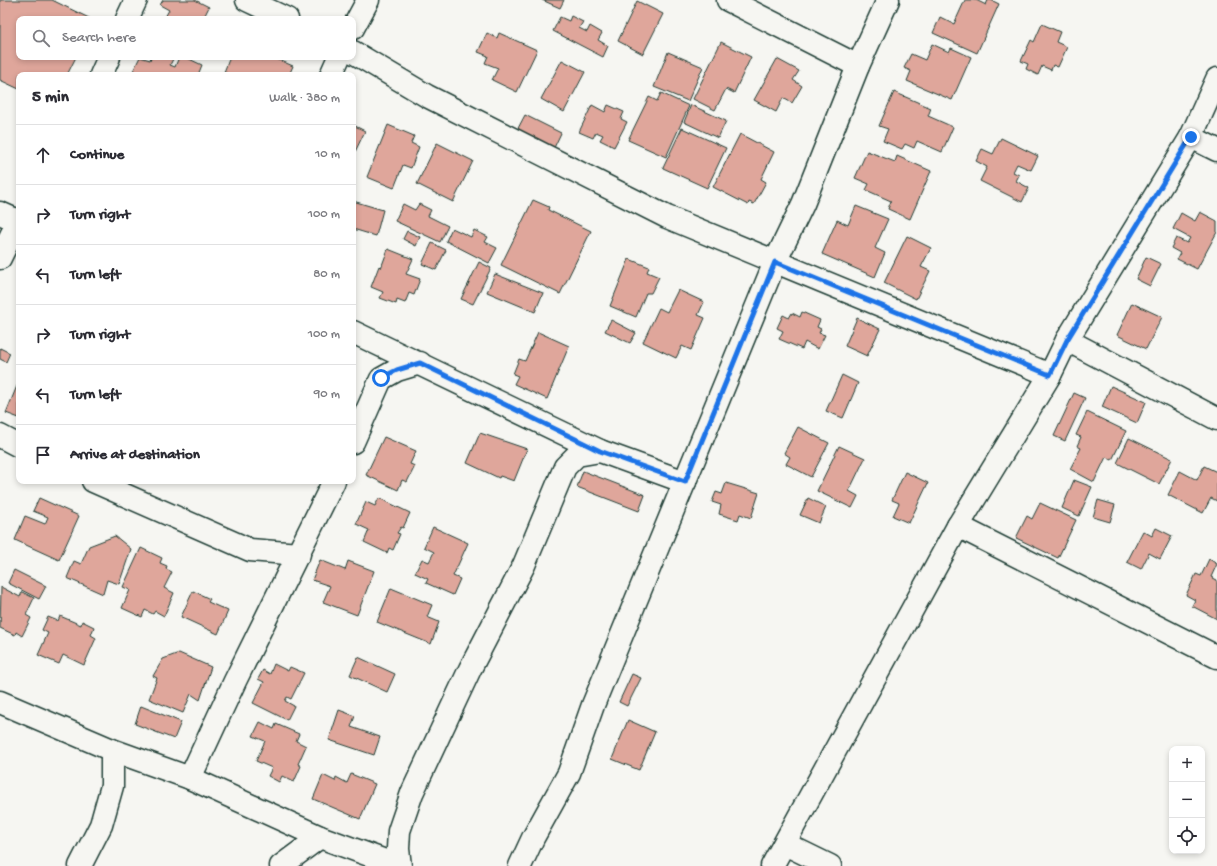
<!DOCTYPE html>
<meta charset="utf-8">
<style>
:root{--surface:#fff;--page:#f2f2f3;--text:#2b2b33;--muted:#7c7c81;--line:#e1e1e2}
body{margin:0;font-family:"Gochi Hand",sans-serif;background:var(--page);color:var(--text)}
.controls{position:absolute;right:12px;bottom:12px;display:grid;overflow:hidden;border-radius:8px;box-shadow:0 2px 6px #0003}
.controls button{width:36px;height:36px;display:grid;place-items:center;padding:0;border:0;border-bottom:1px solid var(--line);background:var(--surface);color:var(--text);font:20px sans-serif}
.stop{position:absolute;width:12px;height:12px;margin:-9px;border:3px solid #1a73e8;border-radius:50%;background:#fff}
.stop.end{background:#1a73e8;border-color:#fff;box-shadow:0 1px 4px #0008}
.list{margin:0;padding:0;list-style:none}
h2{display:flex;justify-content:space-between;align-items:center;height:52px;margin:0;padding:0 16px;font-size:17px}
h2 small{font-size:13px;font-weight:400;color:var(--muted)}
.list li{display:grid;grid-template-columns:26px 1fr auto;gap:12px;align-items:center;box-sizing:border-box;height:60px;padding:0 16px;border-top:1px solid var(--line)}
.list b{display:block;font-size:15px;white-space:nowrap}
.list em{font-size:13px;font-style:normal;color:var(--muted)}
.icon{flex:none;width:22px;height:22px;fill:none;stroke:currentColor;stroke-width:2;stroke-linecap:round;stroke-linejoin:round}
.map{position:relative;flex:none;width:1217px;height:866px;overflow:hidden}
.search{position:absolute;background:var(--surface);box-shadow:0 2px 6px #0003;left:16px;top:16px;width:340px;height:44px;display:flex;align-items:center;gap:10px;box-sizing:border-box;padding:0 14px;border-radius:8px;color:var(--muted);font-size:15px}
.panel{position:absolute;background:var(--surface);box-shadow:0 2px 6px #0003;left:16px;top:72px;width:340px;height:412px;border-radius:8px}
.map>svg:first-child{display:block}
.building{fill:#dfa69b;stroke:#1f3d34}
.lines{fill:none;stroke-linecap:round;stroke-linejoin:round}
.minor-casing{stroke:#1f3d34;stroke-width:25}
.minor{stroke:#f6f6f2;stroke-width:22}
.route{stroke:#1a73e8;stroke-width:5}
</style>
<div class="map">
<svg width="1217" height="866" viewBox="0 0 1217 866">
<rect width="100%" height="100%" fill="#f6f6f2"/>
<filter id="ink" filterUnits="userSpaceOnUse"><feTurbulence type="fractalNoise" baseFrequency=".025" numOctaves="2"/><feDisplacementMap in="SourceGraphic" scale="8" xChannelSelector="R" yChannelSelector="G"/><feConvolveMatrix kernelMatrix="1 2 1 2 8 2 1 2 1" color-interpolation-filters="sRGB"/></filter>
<g filter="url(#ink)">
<g class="building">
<path d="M0,0H52L91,19H19V57H76L67,75H19V89L0,80Z"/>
<path d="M163,0H195L209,7L203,19H164L169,10L160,5Z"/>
<path d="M542,0H564L560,8Z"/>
<path d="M965,0H976L986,5L988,0H991L999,4L977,53L933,33L940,17L954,24Z"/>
<path d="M637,1L663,14L643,54L618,41Z"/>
<path d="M571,16L583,22L579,28L587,32L590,26L602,33L598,40L608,46L603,57L553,31L560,17L569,21Z"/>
<path d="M1042,24L1060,32L1056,42L1067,47L1058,67L1053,65L1051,70L1042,66L1038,75L1026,69L1028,64L1021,61L1031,40L1034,42Z"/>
<path d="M487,33L497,38L499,33L537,50L517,92L492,80L498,68L485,63L488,56L478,52Z"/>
<path d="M721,42L751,57L734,93L726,89L715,110L693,99Z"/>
<path d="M932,44L949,52L951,48L971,57L952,100L907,81L911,71L904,68L911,54L925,60Z"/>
<path d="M668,52L703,67L688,101L654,87Z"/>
<path d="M140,57L150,60L151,57H174L170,65L175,67L179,57H185L202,65L198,75H131Z"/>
<path d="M230,57H272L293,66L289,75H231L224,72Z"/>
<path d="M777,59L799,71L793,80L802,86L792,103L783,98L776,112L754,100Z"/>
<path d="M562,60L585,72L564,112L541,99Z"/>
<path d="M894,92L931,108L928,116L953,127L942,152L917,141L914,148L905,144L902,149L883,141L888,129L879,126Z"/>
<path d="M661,93L689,106L666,157L628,140L649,97L657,101Z"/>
<path d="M592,105L605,112L608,105L624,112L621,119L627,122L614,147L600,140L603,135L596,132L593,138L579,132Z"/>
<path d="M691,105L726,121L718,138L684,122Z"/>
<path d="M525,115L561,133L552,152L515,134Z"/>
<path d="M353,125L365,131L353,156Z"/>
<path d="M388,125L414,136L411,143L419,147L411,168L403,165L394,188L367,177Z"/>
<path d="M682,128L726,148L707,188L663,168Z"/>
<path d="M740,134L774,152L761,179L766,182L754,204L749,202L748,205L713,187Z"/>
<path d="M1001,138L1038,156L1031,170L1017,164L1013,172L1019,175L1016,181L1029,188L1022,202L980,181L987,167L976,161L982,149L993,154Z"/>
<path d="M437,143L473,161L453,202L417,184Z"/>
<path d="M867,151L895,162L897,156L931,171L910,219L888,209L891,201L866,190L869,184L855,178Z"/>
<path d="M533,200L549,207L548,210L591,231L560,294L501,265Z"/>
<path d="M353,201L383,210L376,236L353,229Z"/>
<path d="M403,204L415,210L419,204L431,210L428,216L448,226L440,242L395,221Z"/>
<path d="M856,206L888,219L875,248L885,253L875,277L822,254L837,220L848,225Z"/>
<path d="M1200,212L1217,221V232L1197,269L1177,259L1180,253L1171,248L1176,238L1187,243L1190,238L1173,229L1181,213L1195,221Z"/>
<path d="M452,228L471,237L474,230L488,237L485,242L497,248L489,263L446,241Z"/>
<path d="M407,231L420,237L416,246L403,239Z"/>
<path d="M907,236L931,248L921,267L930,271L916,299L884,283Z"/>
<path d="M432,243L446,250L436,270L422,264Z"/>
<path d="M388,249L413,259L406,274L420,279L414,295L409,293L405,303L397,300L396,304L380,298L383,292L371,287L379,266L381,268Z"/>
<path d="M1146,257L1161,264L1150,286L1136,279Z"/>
<path d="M629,259L649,267L647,272L659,277L651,293H646L636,317L610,306Z"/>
<path d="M479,262L491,268L473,304L461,299Z"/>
<path d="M495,274L543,293L535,312L487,292Z"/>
<path d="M678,290L704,302L698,315L705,318L691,350L682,346L676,358L643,342L659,308L667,312Z"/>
<path d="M1132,303L1162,317L1146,349L1117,335Z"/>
<path d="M802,312L820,320L817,327L821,329L819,333L825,335L818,349L805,342L802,349L779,339L783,331L777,328L783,315L789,318L792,313L800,317Z"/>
<path d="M857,318L880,329L867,356L845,346Z"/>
<path d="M611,320L636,333L630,343L605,331Z"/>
<path d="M538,332L569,346L547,399L514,384L518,376L513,374L519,359L525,361Z"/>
<path d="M0,348L10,353L6,362L0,359Z"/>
<path d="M842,375L858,383L843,418L826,411Z"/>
<path d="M19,381V418L6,413Z"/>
<path d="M1111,386L1146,402L1137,423L1102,407Z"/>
<path d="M1074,393L1085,398L1065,441L1054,436Z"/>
<path d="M1087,412L1126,431L1112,460L1106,457L1094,482L1070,469L1081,448L1077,446L1081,437L1076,435Z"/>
<path d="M798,427L829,443L811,477L786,464L790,457L784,453Z"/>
<path d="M480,433L527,449L514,481L500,476L499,478L467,463Z"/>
<path d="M384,437L416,451L410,464L415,466L407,482L402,480L398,490L366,475Z"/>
<path d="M1129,438L1172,459L1159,484L1117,463Z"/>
<path d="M839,446L865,458L849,491L858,496L852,508L817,491Z"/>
<path d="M1204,466L1217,472V501L1211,498L1203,513L1168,495L1180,471L1197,480Z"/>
<path d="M583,471L645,495L639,511L577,487Z"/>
<path d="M905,472L928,483L909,523L893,516L899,503L892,500Z"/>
<path d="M1074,480L1092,487L1079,516L1062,508Z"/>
<path d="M726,483L759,493L751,518L740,514L738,520L719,514L721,505L712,502L716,492L722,494Z"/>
<path d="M39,498L79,516L59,560L15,540L25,516L45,524L48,517L33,511Z"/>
<path d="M379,498L410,513L403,528L401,527L397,533L400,534L393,550L389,548L387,553L364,542L369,530L356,524L366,502L375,506Z"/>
<path d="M808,498L826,507L819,523L800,515Z"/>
<path d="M1098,500L1115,505L1110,522L1093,517Z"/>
<path d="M1040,503L1076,520L1058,558L1016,538L1027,516L1032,519Z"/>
<path d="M433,527L468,543L453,576L460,579L453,595L426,583L428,579L415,573L422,559L429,562L434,552L424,547Z"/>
<path d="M1156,528L1172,536L1160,559L1149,553L1141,569L1127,562L1143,531L1152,536Z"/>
<path d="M115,536L131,549L119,584L107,580L103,594L67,578L74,561L81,564L89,546Z"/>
<path d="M141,548L162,558L160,563L167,566L166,569L172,572L164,588L174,593L164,616L155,611L153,614L145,610L142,617L122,608L130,590L123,587Z"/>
<path d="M1209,559L1217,564L1211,577L1217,580V619L1192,606L1195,600L1186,595L1196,574L1201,576Z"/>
<path d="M320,560L345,570L348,561L374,571L357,615L323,602L330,586L312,580Z"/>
<path d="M14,570L46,586L39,599L8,583Z"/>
<path d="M1,587L20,597L22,592L34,598L26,615L31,618L22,636L16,632L15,635L0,628Z"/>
<path d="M391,588L432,605L427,617L439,622L431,644L377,622Z"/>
<path d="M193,591L210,599L208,602L228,611L218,634L181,617Z"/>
<path d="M60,616L81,625L82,621L94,627L91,635L96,638L84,665L63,655L59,664L38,655L48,633L42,630L48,617L58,621Z"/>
<path d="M179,653L211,667L200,700L191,694L183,713L149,699L157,678L153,676L163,659Z"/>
<path d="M358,657L395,674L387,692L350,675Z"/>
<path d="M274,664L288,671L290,667L304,673L291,699L287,697L285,701L294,706L287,720L253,703L264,682L258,679L263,670L270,674Z"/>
<path d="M632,674L641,678L627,706L619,702Z"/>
<path d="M141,706L181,722L174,739L135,724Z"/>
<path d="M339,710L355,716L351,727L380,737L374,755L329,740Z"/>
<path d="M628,720L655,732L639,770L612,759Z"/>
<path d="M260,722L274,729L276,724L299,734L296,741L306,746L298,764L301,766L294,782L282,776L279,782L268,776L272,768L256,761L265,741L253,736Z"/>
<path d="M351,774L375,784L360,819L313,799L323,775L335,781L336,777L347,783Z"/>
</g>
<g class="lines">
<defs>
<g id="minor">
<path d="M247,0L287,19"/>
<path d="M728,0L858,66"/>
<path d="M127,19L136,0"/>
<path d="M353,28L368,0"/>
<path d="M353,52L427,96L667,217L1050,375"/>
<path d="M101,75L109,57"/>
<path d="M331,75L339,57"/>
<path d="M1191,137L1217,150"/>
<path d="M0,213L18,221"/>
<path d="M0,258L19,219"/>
<path d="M353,332L600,451L685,482"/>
<path d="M1067,340L1217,419"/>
<path d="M0,436L19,446"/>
<path d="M353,442L381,379L397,370L420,363"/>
<path d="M93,481L250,550L299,554"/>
<path d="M958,526L1217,657"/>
<path d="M0,702L112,750L190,778L320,837L399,866"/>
<path d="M190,778L235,681L334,481"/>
<path d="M785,844L830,866"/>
<path d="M80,866L101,825L112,786V750"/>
<path d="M281,866L320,837"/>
<path d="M400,866L398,849L399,831L412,793L470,669L524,565L565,467L577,455L600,451"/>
<path d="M520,866L533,838L569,773L593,705L775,262L803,204L858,66L888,0"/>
<path d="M772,866L958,526L1050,375L1067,340L1191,137L1217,79"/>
</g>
</defs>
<use href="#minor" class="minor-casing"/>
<use href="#minor" class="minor"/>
</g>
</g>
<g class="lines" filter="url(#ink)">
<path class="route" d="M381,378L397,370L420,363L600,451L685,482L775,262L1050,375L1067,340L1191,137"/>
</g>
</svg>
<div class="controls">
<button>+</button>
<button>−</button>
<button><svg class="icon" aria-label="locate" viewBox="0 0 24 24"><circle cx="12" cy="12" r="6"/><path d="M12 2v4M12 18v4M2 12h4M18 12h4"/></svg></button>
</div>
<div class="stop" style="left:381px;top:378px"></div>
<div class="stop end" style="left:1191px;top:137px"></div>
<div class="search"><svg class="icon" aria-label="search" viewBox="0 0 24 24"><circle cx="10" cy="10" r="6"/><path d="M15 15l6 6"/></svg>Search here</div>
<section class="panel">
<h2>5 min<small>Walk · 380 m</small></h2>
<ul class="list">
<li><svg class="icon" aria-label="ahead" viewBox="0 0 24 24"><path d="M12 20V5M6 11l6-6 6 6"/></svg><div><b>Continue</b></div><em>10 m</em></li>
<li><svg class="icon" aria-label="right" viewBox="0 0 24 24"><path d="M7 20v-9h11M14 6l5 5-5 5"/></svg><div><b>Turn right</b></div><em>100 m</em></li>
<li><svg class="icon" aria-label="left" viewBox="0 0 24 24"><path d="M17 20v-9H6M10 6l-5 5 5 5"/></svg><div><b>Turn left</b></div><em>80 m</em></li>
<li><svg class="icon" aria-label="right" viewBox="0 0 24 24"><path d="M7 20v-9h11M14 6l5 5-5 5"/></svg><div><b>Turn right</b></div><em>100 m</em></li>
<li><svg class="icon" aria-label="left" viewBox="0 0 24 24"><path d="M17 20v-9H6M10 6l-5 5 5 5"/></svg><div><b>Turn left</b></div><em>90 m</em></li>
<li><svg class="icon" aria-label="arrive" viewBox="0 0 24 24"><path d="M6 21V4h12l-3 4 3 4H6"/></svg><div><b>Arrive at destination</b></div></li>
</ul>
</section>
</div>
